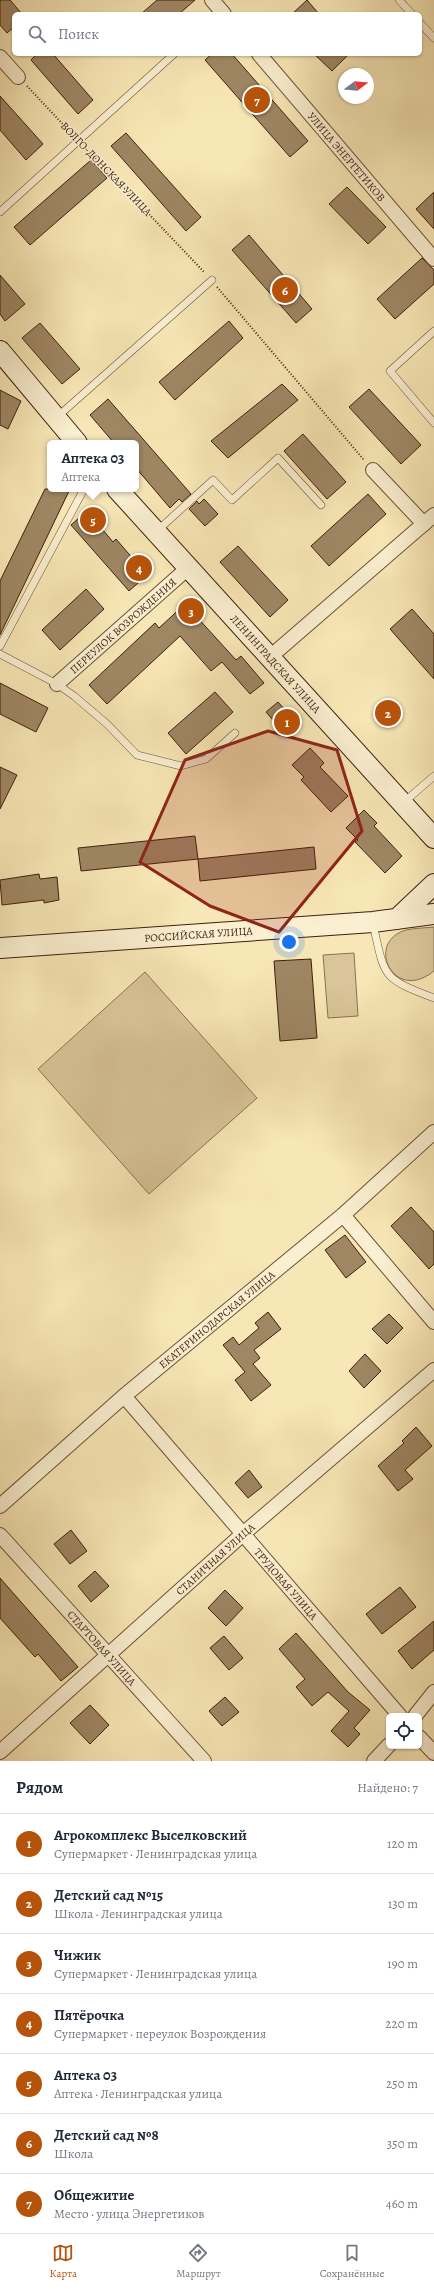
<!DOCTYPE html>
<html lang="ru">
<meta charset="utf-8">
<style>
:root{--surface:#fff;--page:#f2f2f3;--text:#1f2937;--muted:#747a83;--line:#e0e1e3;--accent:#b45309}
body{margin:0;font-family:Alegreya,serif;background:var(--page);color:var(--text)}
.controls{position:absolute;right:12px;bottom:12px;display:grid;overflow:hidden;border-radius:6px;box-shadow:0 1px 3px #0004}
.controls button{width:36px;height:36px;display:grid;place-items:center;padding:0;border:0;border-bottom:1px solid var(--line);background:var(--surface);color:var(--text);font:20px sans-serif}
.compass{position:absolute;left:338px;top:68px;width:36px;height:36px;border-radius:50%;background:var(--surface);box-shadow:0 1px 3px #0004;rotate:74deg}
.you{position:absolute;left:289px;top:942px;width:14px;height:14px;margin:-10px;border:3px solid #fff;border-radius:50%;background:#1a73e8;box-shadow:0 0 0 6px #1a73e833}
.badge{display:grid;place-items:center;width:26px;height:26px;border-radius:50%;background:var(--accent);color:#fff;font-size:13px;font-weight:700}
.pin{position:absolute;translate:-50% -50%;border:2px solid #fff;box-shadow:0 1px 4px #0006}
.popup{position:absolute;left:47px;top:440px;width:92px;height:52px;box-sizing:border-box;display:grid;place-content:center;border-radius:6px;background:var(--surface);filter:drop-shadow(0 1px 3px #0005);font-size:13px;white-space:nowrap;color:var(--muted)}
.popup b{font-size:15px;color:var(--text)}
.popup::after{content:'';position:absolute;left:50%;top:100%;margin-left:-8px;border:8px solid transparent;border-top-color:var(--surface)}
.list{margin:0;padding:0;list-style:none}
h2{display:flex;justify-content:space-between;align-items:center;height:52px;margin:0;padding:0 16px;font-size:17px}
h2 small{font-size:13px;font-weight:400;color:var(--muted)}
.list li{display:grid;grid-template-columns:26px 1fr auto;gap:12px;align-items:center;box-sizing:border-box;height:60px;padding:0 16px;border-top:1px solid var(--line)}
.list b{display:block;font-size:15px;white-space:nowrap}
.list p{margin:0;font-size:13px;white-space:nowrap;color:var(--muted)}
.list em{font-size:13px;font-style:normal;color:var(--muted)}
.icon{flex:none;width:22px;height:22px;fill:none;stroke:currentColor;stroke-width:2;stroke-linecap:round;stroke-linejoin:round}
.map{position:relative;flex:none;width:434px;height:1761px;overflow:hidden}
.search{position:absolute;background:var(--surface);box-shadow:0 1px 3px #0004;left:12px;right:12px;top:12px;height:44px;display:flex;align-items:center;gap:10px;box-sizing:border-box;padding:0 14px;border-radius:6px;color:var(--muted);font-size:15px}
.sheet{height:472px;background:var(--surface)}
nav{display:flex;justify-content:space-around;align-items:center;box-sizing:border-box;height:56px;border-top:1px solid var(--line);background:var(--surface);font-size:11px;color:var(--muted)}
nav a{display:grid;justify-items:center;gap:2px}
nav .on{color:var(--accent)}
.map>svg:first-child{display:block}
.green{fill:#d9c599;stroke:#8c7252}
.building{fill:#9f8764;stroke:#3f1f0c}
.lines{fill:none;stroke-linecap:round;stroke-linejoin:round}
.lane-casing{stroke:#6d5136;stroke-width:8}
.street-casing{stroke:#6d5136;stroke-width:16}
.secondary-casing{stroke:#3f1f0c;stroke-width:22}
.path{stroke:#3f1f0c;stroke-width:2;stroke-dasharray:1 2;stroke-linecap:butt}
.lane{stroke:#faefd0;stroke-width:7}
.street{stroke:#faefd0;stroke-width:14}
.secondary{stroke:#faefd0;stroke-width:20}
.marked{fill:#8f2418;fill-opacity:0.2;stroke:#8f2418;stroke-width:3;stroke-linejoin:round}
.labels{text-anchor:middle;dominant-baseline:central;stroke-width:3;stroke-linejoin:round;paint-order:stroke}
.street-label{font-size:11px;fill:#3f1f0c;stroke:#faefd0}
</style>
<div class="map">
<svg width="434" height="1761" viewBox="0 0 434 1761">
<rect width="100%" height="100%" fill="#f8e7b6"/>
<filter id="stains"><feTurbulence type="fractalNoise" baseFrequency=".005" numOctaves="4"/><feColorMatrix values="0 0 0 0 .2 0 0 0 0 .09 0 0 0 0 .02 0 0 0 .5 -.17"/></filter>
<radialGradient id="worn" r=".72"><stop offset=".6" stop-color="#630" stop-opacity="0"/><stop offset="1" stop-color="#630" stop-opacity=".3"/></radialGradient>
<g class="green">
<path d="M434,927V971C394,1004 364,942 406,930C415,928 425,928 434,927Z"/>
<path d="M354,953L358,1016L328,1018L323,955Z"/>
<path d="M145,972L257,1098L149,1194L38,1069Z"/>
</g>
<g class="building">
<path d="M0,0H10L22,14H14V27L7,33L0,25Z"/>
<path d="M157,0H195L179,14H141Z"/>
<path d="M307,0L319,14H292Z"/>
<path d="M37,54H53L93,100L78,114L31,60Z"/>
<path d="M212,54H232L308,141L290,157L205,60Z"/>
<path d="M314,54H349L332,71Z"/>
<path d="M0,96L43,144L26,160L0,130Z"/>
<path d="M126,133L201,217L186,231L111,146Z"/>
<path d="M91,160L107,178L30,245L14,227Z"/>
<path d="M347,187L386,227L368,244L329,204Z"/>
<path d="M434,192V229L416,209Z"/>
<path d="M249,235L312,309L296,323L232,250Z"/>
<path d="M422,258L434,270V284L395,319L377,299Z"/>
<path d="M0,275L25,304L5,321L0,314Z"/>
<path d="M229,321L243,338L175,400L159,382Z"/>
<path d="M40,323L80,369L62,384L22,338Z"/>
<path d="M282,384L298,400L228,458L211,441Z"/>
<path d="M369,389L421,445L401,464L349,407Z"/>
<path d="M0,390L21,401L8,429L0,425Z"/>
<path d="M108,399L191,494L182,502L179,499L170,508L136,468V443H114L90,415Z"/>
<path d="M303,434L346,482L327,499L284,451Z"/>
<path d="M45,489H70L0,635V581Z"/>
<path d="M368,494L386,514L329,566L311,546Z"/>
<path d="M204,499L218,514L205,526L189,509L197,501L199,504Z"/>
<path d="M87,511L113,542L116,539L147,575L129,591L71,525Z"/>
<path d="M238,546L288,600L270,617L220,562Z"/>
<path d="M86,589L104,609L60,650L42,630Z"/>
<path d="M185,604L236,660L241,656L264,683L250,694L222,662L211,671L180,636L107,704L89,685L155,623L159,628Z"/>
<path d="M412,609L434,634V679L390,629Z"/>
<path d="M0,683L48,708L36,732L0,714Z"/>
<path d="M215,692L233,712L186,754L168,733Z"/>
<path d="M278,702L297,723L284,733L266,712Z"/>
<path d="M310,748L324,763L320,767L348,796L331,812L301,780L304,777L292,765Z"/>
<path d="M0,767L17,775L0,809Z"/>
<path d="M364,810L377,823L374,826L402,856L385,873L355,842L358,840L346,828Z"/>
<path d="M195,836L198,859L81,871L78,848Z"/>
<path d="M314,847L316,869L200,881L198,859Z"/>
<path d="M39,874L40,879L57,877L59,900L44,903V900L2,905L0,880Z"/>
<path d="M311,959L317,1038L280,1041L274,961Z"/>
<path d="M411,1207L434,1232V1264L429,1269L391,1226Z"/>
<path d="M345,1235L366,1262L346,1278L325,1250Z"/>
<path d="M268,1312L281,1329L254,1350L260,1358L253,1364L271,1385L251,1401L235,1380L245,1372L223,1345L233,1337L239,1345L259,1328L255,1323Z"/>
<path d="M389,1314L403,1328L387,1344L372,1329Z"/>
<path d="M365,1354L381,1371L364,1388L349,1371Z"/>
<path d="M416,1427L432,1446L405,1470L413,1479L398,1491L378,1466L404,1443L402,1441Z"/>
<path d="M249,1470L262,1487L248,1498L235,1483Z"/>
<path d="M71,1530L87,1551L70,1564L54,1544Z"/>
<path d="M95,1571L109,1586L91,1602L78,1586Z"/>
<path d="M0,1578L78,1667L61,1681L38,1654L35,1657L0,1618Z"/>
<path d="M400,1587L416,1607L382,1634L366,1614Z"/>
<path d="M225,1590L243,1608L226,1626L208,1608Z"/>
<path d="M434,1621V1650L412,1669L398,1651Z"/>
<path d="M296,1633L348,1692L370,1710L354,1728L360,1734L348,1747L331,1731L349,1711L328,1692L312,1706L296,1687L305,1679L279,1649Z"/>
<path d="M224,1636L243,1658L229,1670L210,1648Z"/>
<path d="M225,1697L239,1712L222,1726L209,1711Z"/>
<path d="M90,1705L109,1725L90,1744L70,1723Z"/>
</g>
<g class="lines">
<defs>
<g id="lane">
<path d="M399,0L412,14"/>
<path d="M420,23L434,38"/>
<path d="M0,212L174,54"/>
<path d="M434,331L390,371L434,423"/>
<path d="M57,417L212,280"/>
<path d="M157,531L213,480L232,500L278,458L321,505"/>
<path d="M0,646L84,489"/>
<path d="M0,654L57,684L74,696L107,724L137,755L181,766L206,759L235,733"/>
<path d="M403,803L434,776"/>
<path d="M373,924C385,977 381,978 434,998"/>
</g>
<g id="street">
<path d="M212,0L224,14"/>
<path id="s1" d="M259,54L434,259"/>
<path d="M0,57L18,77"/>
<path d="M373,470L424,524"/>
<path d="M270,657L434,515"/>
<path id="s2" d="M57,684L188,568"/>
<path d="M343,1215L434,1322"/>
<path id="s3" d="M124,1396L400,1716"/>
<path id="s4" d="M0,1506L124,1396L343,1215L434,1132"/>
<path id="s5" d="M0,1535L204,1761"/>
<path d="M415,1716L434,1692"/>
<path d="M419,1737L434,1753"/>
<path id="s6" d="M0,1752L244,1533L434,1370"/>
<path d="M374,1761L389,1745"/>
</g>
<g id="secondary">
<path d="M0,351L77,443"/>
<path id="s7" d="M117,489L434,838"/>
<path d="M397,919L434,884"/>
<path id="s8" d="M0,948L373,922L434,914"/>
</g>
</defs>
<use href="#lane" class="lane-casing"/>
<use href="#street" class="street-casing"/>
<use href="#secondary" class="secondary-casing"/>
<g class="path">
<path d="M27,86L72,134"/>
<path d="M85,147L205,273"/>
<path d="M217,287L364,460"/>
</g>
<use href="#lane" class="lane"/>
<use href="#street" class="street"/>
<use href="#secondary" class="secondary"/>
</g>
<path class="marked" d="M268,731L337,750L362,831L279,932L210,906L140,862L185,760Z"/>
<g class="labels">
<g class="street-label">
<text stroke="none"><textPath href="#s1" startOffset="135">УЛИЦА ЭНЕРГЕТИКОВ</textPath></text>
<text transform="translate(106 169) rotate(46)">ВОЛГО-ДОНСКАЯ УЛИЦА</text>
<text stroke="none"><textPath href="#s2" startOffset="88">ПЕРЕУЛОК ВОЗРОЖДЕНИЯ</textPath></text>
<text stroke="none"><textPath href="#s7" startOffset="236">ЛЕНИНГРАДСКАЯ УЛИЦА</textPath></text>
<text stroke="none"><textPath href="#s8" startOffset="199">РОССИЙСКАЯ УЛИЦА</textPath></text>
<text stroke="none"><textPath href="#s4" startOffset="286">ЕКАТЕРИНОДАРСКАЯ УЛИЦА</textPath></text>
<text stroke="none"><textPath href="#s6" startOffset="289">СТАНИЧНАЯ УЛИЦА</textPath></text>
<text stroke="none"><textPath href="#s3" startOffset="248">ТРУДОВАЯ УЛИЦА</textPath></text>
<text stroke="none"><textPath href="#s5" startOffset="152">СТАРТОВАЯ УЛИЦА</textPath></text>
</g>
</g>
<rect width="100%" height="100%" filter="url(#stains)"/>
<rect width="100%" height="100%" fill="url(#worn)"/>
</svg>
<div class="controls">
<button><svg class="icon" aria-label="locate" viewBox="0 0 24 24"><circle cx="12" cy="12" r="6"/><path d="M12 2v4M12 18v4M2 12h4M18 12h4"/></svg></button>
</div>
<svg class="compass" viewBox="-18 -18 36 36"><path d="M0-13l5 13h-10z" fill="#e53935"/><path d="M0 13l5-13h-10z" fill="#747a83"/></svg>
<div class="you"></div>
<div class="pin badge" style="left:287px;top:722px">1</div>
<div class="pin badge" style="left:388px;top:713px">2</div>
<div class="pin badge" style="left:191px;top:611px">3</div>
<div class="pin badge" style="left:139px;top:568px">4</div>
<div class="pin badge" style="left:93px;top:520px">5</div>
<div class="popup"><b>Аптека 03</b>Аптека</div>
<div class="pin badge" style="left:285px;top:290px">6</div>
<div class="pin badge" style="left:257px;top:100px">7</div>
<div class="search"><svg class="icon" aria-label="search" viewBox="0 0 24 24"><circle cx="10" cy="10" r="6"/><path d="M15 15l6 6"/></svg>Поиск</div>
</div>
<section class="sheet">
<h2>Рядом<small>Найдено: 7</small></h2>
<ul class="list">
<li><span class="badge">1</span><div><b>Агрокомплекс Выселковский</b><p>Супермаркет · Ленинградская улица</p></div><em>120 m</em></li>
<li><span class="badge">2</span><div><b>Детский сад №15</b><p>Школа · Ленинградская улица</p></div><em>130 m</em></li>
<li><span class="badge">3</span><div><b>Чижик</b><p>Супермаркет · Ленинградская улица</p></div><em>190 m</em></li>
<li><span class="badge">4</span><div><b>Пятёрочка</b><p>Супермаркет · переулок Возрождения</p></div><em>220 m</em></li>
<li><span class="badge">5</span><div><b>Аптека 03</b><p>Аптека · Ленинградская улица</p></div><em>250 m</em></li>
<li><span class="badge">6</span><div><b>Детский сад №8</b><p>Школа</p></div><em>350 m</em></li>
<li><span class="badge">7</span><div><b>Общежитие</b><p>Место · улица Энергетиков</p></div><em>460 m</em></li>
</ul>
</section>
<nav>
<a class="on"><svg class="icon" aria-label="map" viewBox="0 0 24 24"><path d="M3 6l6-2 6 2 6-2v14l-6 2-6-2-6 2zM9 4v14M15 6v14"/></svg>Карта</a>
<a><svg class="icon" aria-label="directions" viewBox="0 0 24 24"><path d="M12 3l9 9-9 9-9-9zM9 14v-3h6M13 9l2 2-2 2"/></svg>Маршрут</a>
<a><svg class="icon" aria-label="saved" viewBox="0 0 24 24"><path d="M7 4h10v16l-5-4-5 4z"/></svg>Сохранённые</a>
</nav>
